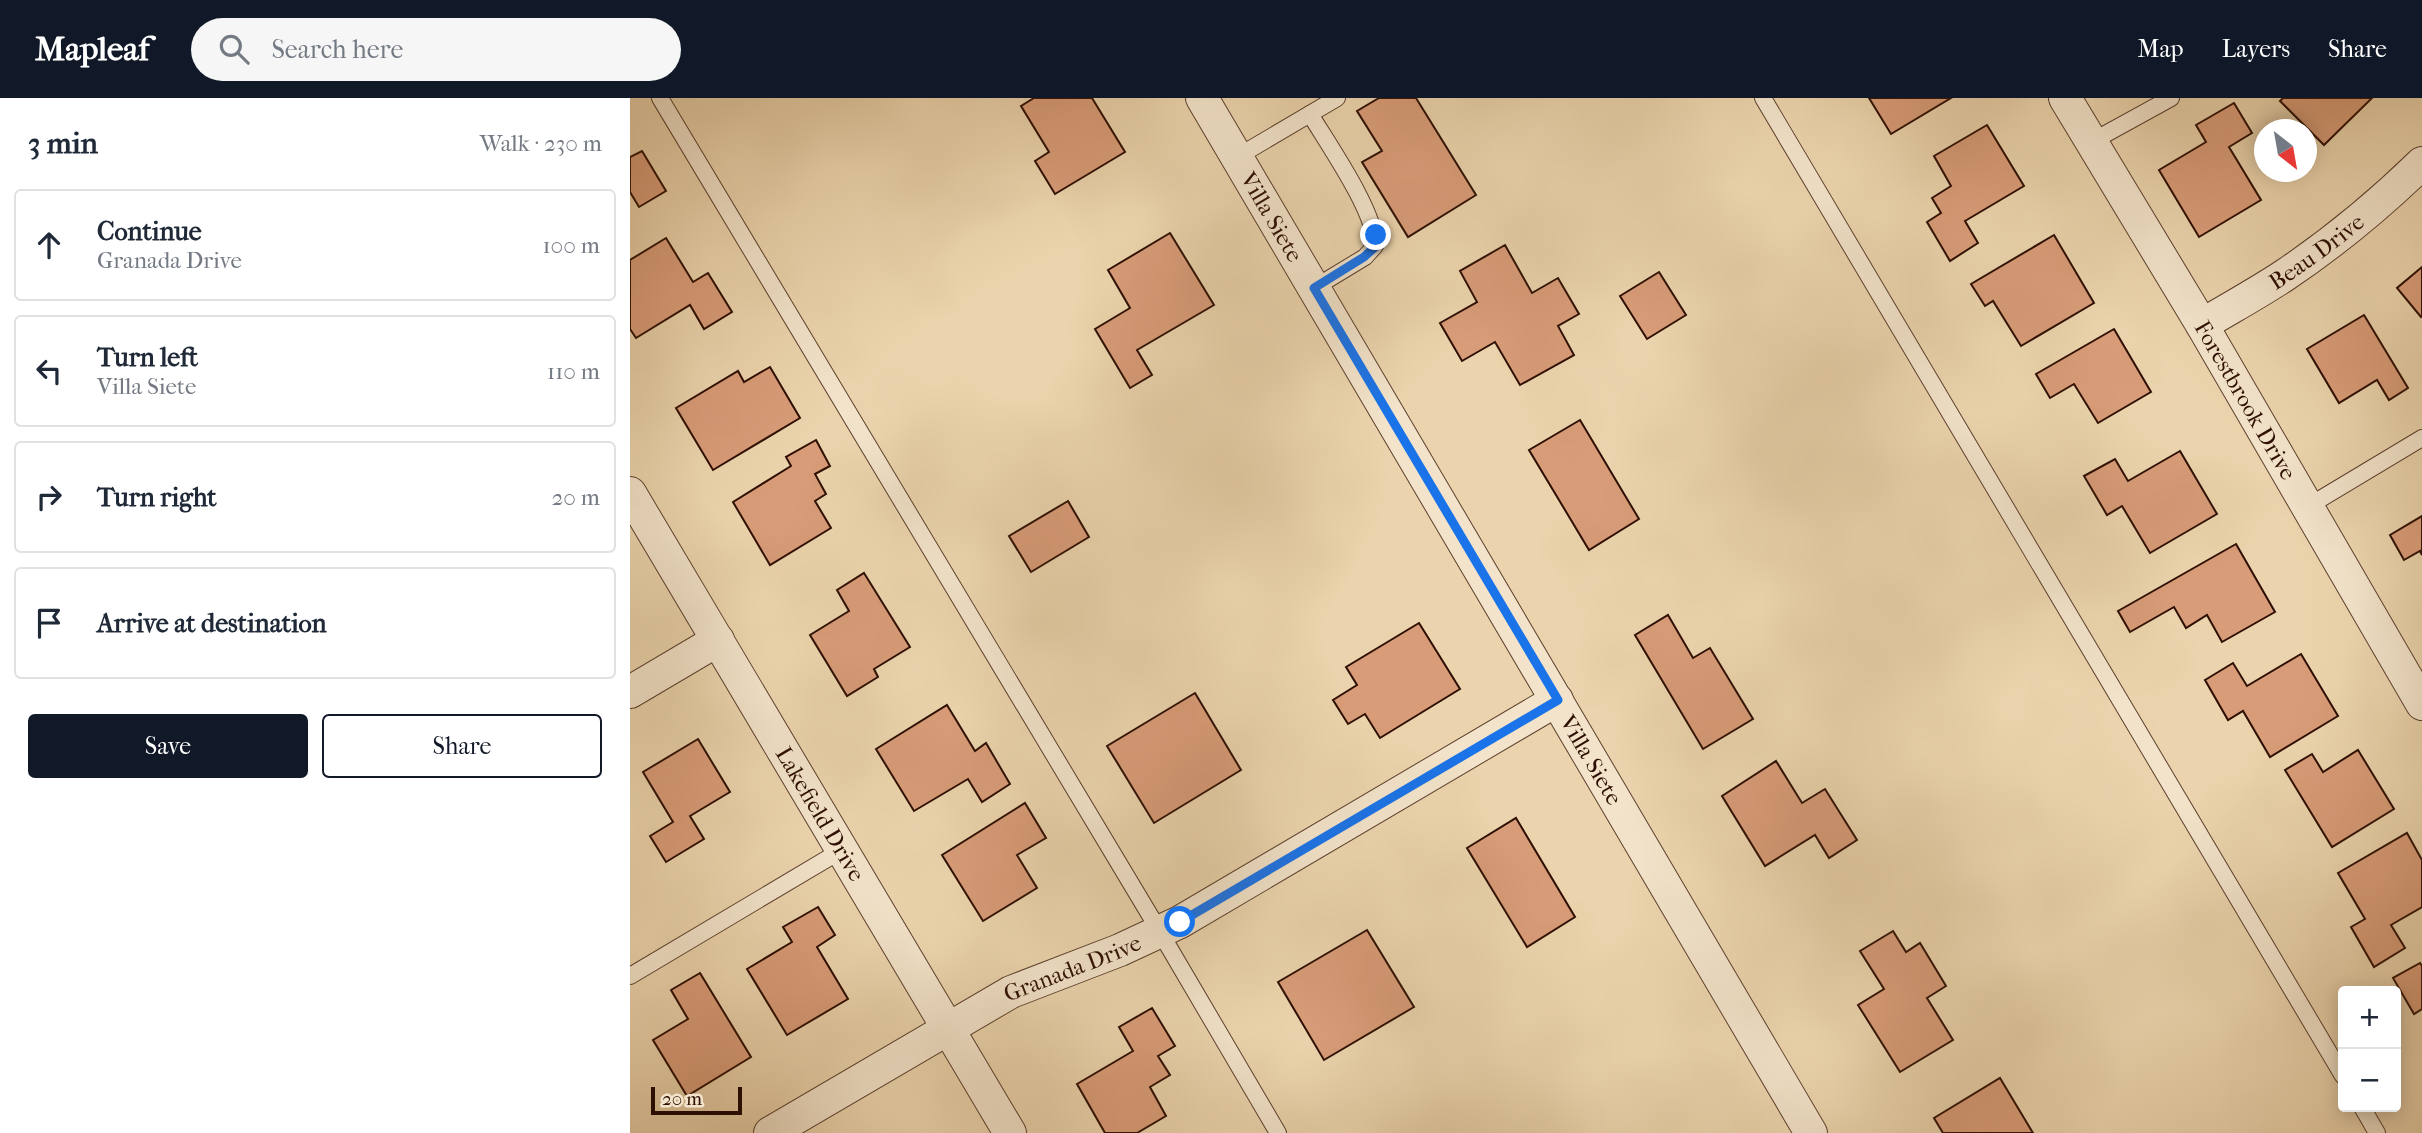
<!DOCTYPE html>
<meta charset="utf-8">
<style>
:root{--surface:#fff;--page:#f6f6f7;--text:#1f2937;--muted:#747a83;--line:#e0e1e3;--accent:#111827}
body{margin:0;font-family:"IM FELL French Canon",serif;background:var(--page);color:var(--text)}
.controls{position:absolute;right:21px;bottom:21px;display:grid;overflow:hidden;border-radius:7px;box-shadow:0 4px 18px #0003}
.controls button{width:63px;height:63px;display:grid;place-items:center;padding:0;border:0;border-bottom:2px solid var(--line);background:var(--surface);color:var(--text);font:35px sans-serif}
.compass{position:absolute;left:1624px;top:21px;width:63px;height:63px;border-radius:50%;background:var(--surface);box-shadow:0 4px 18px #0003;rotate:149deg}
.scale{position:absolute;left:21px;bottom:18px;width:91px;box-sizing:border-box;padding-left:7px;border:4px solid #2e0f03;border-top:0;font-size:19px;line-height:24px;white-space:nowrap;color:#2e0f03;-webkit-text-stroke:5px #f2e3ca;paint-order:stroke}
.stop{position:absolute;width:21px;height:21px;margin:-16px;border:5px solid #1a73e8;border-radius:50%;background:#fff}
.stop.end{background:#1a73e8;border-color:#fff;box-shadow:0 2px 7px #0008}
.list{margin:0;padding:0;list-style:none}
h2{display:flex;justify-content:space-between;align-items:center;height:91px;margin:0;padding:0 28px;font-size:30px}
h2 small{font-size:23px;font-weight:400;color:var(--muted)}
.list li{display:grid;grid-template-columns:46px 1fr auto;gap:21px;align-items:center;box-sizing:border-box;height:112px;margin:0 14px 14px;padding:0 14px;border:2px solid var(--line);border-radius:7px}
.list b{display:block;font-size:26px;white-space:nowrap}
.list p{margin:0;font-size:23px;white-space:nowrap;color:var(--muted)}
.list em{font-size:23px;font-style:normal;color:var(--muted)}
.actions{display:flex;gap:14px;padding:21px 28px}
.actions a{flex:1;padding:16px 0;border:2px solid var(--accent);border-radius:7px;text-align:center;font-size:24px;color:var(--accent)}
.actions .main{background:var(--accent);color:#fff}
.icon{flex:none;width:38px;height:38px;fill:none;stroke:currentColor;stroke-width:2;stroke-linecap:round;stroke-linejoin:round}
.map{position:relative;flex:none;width:1792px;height:1035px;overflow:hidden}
header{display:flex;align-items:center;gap:42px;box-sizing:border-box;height:98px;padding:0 35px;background:var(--accent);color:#fff}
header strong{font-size:33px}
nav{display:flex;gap:38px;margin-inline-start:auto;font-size:24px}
.search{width:490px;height:63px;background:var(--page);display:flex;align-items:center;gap:18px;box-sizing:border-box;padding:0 24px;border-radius:38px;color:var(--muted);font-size:26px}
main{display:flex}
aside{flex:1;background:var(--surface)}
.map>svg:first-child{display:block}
.building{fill:#d89c78;stroke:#2e0f03;stroke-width:2}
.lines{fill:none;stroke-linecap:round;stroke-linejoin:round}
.lane-casing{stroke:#5d402e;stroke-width:18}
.street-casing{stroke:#5d402e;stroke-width:34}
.lane{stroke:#f2e3ca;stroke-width:16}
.street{stroke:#f2e3ca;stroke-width:32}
.route{stroke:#1a73e8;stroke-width:9}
.labels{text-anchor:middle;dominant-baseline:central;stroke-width:6;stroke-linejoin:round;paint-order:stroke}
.street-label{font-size:23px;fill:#2e0f03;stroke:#f2e3ca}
</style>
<header>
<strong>Mapleaf</strong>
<div class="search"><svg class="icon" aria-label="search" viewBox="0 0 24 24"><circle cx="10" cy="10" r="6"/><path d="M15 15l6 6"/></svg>Search here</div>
<nav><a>Map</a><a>Layers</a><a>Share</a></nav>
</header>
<main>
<aside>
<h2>3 min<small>Walk · 230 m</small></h2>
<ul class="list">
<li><svg class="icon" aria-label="ahead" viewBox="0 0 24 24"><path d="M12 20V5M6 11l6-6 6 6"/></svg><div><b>Continue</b><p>Granada Drive</p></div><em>100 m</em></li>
<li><svg class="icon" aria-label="left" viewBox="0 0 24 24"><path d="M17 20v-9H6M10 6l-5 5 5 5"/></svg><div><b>Turn left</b><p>Villa Siete</p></div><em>110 m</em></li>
<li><svg class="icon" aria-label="right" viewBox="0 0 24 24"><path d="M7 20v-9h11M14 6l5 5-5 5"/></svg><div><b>Turn right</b></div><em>20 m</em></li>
<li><svg class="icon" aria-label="arrive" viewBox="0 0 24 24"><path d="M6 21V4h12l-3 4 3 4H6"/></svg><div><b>Arrive at destination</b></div></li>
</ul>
<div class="actions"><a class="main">Save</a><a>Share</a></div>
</aside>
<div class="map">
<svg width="1792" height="1035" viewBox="0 0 1792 1035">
<rect width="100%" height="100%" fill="#ebd4ad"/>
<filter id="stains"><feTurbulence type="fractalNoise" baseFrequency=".00286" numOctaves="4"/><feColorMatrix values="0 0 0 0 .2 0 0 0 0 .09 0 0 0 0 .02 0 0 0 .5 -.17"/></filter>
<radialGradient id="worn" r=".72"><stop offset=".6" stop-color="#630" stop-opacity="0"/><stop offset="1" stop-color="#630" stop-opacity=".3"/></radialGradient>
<g class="building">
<path d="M404,0H462L495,54L425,96L405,63L419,54L391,8Z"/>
<path d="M749,0H786L846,97L778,139L732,64L752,53L727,13Z"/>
<path d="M1239,0H1321L1261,36Z"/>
<path d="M1653,0H1742L1694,47L1650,3Z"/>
<path d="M1604,5L1622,35L1599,49L1631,102L1569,139L1529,72L1576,44L1566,27Z"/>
<path d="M1357,27L1394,88L1335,123L1348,145L1320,163L1297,124L1311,115L1302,100L1321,88L1304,58Z"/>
<path d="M12,53L36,93L9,109L0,94V59Z"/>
<path d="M540,135L584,207L507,252L522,277L500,290L465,231L500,210L478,172Z"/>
<path d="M1424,137L1464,205L1391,248L1363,203L1355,208L1341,186Z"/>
<path d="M36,140L63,184L78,175L102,214L74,231L60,207L6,240L0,231V162Z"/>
<path d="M875,147L902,195L928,180L949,216L928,228L944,257L890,287L865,244L832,263L810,225L847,204L830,173Z"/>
<path d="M1792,169V218L1791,219L1767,190Z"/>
<path d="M1029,174L1056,217L1017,241L990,198Z"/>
<path d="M1734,217L1778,290L1759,302L1747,282L1709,305L1677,251Z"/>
<path d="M1484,231L1521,294L1468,325L1444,286L1420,300L1406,276Z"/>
<path d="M140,269L170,320L83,372L46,310L108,273L114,284Z"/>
<path d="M950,322L1009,421L959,452L899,352Z"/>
<path d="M186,342L200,368L185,376L196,396L185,403L201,430L140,467L103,404L161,368L156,359Z"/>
<path d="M1550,353L1587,416L1520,455L1492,408L1477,417L1454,378L1485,361L1498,383Z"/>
<path d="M438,403L459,439L401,474L379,438Z"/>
<path d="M1792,418V457L1790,453L1774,462L1760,437Z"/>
<path d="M1606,446L1645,514L1592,544L1577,517L1556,530L1544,509L1500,534L1488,513Z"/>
<path d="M234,475L280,549L244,571L248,579L217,598L180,537L219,513L207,492Z"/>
<path d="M1038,517L1063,560L1080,550L1123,621L1073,651L1005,537Z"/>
<path d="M789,525L830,591L750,640L735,616L718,626L703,602L727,587L716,569Z"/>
<path d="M1671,556L1708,618L1640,659L1613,613L1598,622L1575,582L1603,565L1617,588Z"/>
<path d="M565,595L611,672L524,725L477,648Z"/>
<path d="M317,607L345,653L356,645L380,686L352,704L338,681L284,713L246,651Z"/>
<path d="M68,641L100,694L60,718L74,741L36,764L20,738L43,724L13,674Z"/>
<path d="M1728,652L1764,711L1702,749L1655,672L1682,656L1693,674Z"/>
<path d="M1146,663L1172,705L1195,691L1227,742L1199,760L1185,737L1135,768L1092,698Z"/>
<path d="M395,705L416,740L387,757L407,790L353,823L312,757Z"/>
<path d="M886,720L945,819L897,849L837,750Z"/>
<path d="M1777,735L1792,762V809L1761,827L1775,850L1744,869L1721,829L1735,821L1708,775Z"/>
<path d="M188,809L205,837L187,849L218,901L157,937L117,871L162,844L153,829Z"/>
<path d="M737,832L784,909L694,962L648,884Z"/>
<path d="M1263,833L1276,854L1290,845L1316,888L1297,900L1323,942L1270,974L1228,907L1254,891L1230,853Z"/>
<path d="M1790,865L1792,868V911L1784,916L1763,880Z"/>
<path d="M70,875L121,959L57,998L23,942L58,921L41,892Z"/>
<path d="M522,910L545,948L528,958L540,977L520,989L536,1018L507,1035H475L447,986L503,953L489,929Z"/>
<path d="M1370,980L1403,1035H1313L1304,1020Z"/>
</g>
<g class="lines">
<defs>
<g id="lane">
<path d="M30,0L530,834L648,1035"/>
<path d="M1133,0L1713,978"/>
<path d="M680,16C698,46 747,116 745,148L735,159L684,190"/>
<path d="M1461,44L1541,0"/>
<path d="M607,59L707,0"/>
<path d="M1677,409L1792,340"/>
<path d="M0,878L212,752"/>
<path d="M1732,1009L1747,1035"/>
</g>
<g id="street">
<path id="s1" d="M572,0L1181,1035"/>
<path id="s2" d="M1435,0L1572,227L1792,606"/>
<path id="s3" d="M1572,227C1600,210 1628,195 1655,177C1704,144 1750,106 1792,65"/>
<path id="s4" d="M0,395L380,1035"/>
<path d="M0,594L88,542"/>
<path id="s5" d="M140,1035L381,894L490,852L550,824L927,602"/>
</g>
</defs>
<use href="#lane" class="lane-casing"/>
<use href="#street" class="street-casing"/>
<use href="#lane" class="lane"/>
<use href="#street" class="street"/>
</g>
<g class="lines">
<path class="route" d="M550,824L928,602L684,190L734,159L746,148V137"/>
</g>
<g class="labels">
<g class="street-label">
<text stroke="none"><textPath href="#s1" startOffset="138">Villa Siete</textPath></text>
<text stroke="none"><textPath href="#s3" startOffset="136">Beau Drive</textPath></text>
<text stroke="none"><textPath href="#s2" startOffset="352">Forestbrook Drive</textPath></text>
<text stroke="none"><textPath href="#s1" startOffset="768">Villa Siete</textPath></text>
<text stroke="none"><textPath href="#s4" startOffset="373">Lakefield Drive</textPath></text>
<text stroke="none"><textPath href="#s5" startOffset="345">Granada Drive</textPath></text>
</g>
</g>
<rect width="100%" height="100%" filter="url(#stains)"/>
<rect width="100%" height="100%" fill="url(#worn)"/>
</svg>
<div class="controls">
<button>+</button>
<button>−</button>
</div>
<svg class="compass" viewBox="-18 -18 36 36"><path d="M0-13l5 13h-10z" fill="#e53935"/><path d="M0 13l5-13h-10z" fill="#747a83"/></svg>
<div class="scale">20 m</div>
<div class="stop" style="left:550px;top:824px"></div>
<div class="stop end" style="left:746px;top:137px"></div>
</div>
</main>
